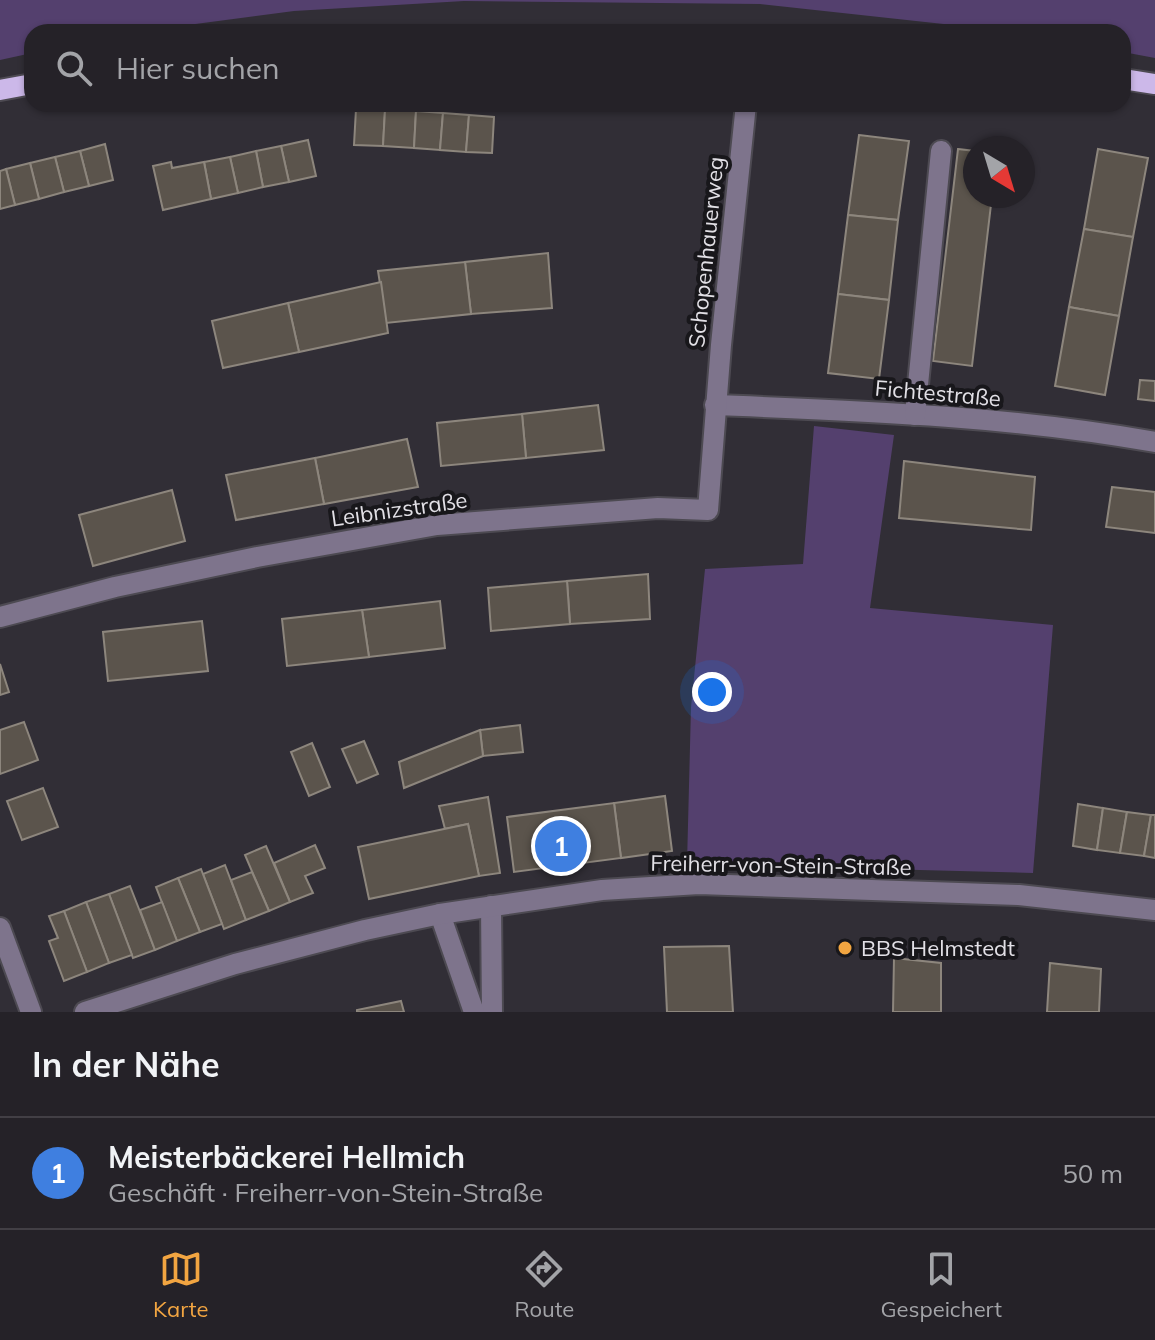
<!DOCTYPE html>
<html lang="de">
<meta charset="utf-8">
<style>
:root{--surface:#252228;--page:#312f34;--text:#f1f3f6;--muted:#a3a4a8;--line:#423f45;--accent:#f2a541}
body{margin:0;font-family:Mulish,sans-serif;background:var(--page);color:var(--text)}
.compass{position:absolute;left:963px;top:136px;width:72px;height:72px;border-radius:50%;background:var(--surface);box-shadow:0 2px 6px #0004;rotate:142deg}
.you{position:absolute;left:712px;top:692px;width:28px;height:28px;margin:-20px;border:6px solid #fff;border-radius:50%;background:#1a73e8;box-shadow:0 0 0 12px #1a73e833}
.badge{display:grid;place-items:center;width:52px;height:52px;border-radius:50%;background:var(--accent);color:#fff;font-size:26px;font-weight:700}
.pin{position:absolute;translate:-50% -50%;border:4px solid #fff;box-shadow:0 2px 8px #0006}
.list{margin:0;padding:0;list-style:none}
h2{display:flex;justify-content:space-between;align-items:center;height:104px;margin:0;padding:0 32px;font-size:34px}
h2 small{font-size:26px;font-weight:400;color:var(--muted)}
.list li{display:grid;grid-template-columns:52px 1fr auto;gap:24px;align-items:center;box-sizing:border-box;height:112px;padding:0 32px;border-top:2px solid var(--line)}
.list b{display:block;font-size:30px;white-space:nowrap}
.list p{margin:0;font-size:26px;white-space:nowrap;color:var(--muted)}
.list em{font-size:26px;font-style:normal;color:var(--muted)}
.icon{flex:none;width:44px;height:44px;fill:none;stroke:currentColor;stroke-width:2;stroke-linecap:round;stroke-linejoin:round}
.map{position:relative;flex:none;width:1155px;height:1012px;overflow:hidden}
.search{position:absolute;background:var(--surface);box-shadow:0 2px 6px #0004;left:24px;right:24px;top:24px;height:88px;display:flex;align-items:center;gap:20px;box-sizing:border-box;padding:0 28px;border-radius:24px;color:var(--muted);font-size:30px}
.sheet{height:216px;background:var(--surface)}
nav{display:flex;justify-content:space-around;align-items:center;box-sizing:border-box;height:112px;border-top:2px solid var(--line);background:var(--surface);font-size:22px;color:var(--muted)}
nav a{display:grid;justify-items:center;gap:4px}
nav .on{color:var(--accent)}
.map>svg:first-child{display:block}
.green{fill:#54406e}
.building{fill:#5b544c;stroke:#8d867d;stroke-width:2}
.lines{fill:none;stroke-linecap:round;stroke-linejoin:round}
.minor-casing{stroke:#4d4a52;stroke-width:24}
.major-casing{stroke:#4d4a52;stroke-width:24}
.minor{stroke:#7e748c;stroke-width:20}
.major{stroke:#ccb8e9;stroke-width:20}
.poi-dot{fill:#f2a541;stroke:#18171b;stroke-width:3}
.labels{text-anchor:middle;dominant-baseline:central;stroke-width:8;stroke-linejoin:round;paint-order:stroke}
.street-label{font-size:22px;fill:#e2e0e6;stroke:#18171b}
.poi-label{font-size:22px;fill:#e2e0e6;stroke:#18171b;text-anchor:start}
</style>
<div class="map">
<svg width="1155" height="1012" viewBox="0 0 1155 1012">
<rect width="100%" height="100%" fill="#312e36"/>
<g class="green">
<path d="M0,0H1155V58L1123,52V32H1017L760,4L464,1L294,11L135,32H32V53L0,60Z"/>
<path d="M814,426L894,435L870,608L1053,625L1033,873L687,864L691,707L705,569L803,564Z"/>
</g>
<g class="building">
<path d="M356,109L385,110L383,146L354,145Z"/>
<path d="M385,110L416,111L414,148L383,146Z"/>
<path d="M416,111L443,113L440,150L414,148Z"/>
<path d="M443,113L469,115L466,152L440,150Z"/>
<path d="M469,115L494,117L492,153L466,152Z"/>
<path d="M859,135L909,141L898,220L848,215Z"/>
<path d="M308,140L316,176L289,182L281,146Z"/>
<path d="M105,144L113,180L89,186L80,151Z"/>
<path d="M281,146L289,182L263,187L256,151Z"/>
<path d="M958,149L975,151V196H992L972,366L933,361Z"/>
<path d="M1098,149L1148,158L1133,237L1084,229Z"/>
<path d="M80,151L89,186L64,192L55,157Z"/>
<path d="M256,151L263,187L238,193L230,157Z"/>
<path d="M55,157L64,192L39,199L30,163Z"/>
<path d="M230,157L238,193L211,199L204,162Z"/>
<path d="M171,162L172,168L204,162L211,199L163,210L153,166Z"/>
<path d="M30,163L39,199L15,205L6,169Z"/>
<path d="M6,169L15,205L0,209V171Z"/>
<path d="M848,215L898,220L889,300L838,294Z"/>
<path d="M1084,229L1133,237L1119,316L1069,307Z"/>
<path d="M548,253L552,308L471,314L465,262Z"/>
<path d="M465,262L471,314L386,323L378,271Z"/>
<path d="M381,282L388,333L299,352L288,303Z"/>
<path d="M838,294L889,300L879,379L828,373Z"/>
<path d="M288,303L299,352L223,368L212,321Z"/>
<path d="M1069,307L1119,316L1105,395L1055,386Z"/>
<path d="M1140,380L1155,381V401L1138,399Z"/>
<path d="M598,405L604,450L526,458L522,414Z"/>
<path d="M522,414L526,458L441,466L437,423Z"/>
<path d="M407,439L418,487L324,504L315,458Z"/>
<path d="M315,458L324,504L236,520L226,475Z"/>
<path d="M904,461L1035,477L1031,530L899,518Z"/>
<path d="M1112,487L1155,492V533L1106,527Z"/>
<path d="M172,490L185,541L93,566L79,515Z"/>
<path d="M648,574L650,619L570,624L567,581Z"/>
<path d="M567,581L570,624L491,631L488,588Z"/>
<path d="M440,601L445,648L369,657L362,610Z"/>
<path d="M362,610L369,657L287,666L282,619Z"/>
<path d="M202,621L208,671L108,681L103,632Z"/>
<path d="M0,664L9,692L0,695Z"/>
<path d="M24,722L38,760L0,774V730Z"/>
<path d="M520,725L523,752L483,756L480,730Z"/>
<path d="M480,730L483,756L404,788L399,762Z"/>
<path d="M364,741L378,774L357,783L342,749Z"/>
<path d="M312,743L330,787L309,796L291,752Z"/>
<path d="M43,788L58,827L22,840L7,801Z"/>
<path d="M665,796L672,851L621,858L614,803Z"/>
<path d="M488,797L500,873L479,876L468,824L445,829L439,806Z"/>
<path d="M614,803L621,858L514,872L507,817Z"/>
<path d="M1078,804L1103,808L1097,850L1073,846Z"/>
<path d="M1103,808L1127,812L1120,853L1097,850Z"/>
<path d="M1127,812L1151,815L1144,856L1120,853Z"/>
<path d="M1151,815H1155V858L1144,856Z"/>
<path d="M468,824L479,876L369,899L358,847Z"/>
<path d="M315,845L325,868L305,876L313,893L290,902L274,863Z"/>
<path d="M266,846L290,902L269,911L245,855Z"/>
<path d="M225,865L246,920L224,929L203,874Z"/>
<path d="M201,869L222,924L200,932L178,878Z"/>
<path d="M252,872L269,911L246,920L231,880Z"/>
<path d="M178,878L200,932L177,941L156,887Z"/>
<path d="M130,886L155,950L133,958L109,894Z"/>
<path d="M109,894L132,955L109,963L86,902Z"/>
<path d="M86,902L109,963L87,972L64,911Z"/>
<path d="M162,902L177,941L155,950L140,910Z"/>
<path d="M64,911L87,972L64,981L49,941L58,938L49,916Z"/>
<path d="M729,946L733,1012H667L664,947Z"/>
<path d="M894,958L941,963V1012H893Z"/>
<path d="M1050,963L1101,969L1099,1012H1047Z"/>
<path d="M401,1001L404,1012H357V1010Z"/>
</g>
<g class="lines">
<defs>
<g id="minor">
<path d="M715,405C862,411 1010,416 1155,442"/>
<path d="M915,415L941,151"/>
<path d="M0,617L115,587L257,557L437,525L658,508L708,510L721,345L746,104"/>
<path d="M491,906L492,1012"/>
<path d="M440,914L474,1012"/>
<path d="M0,928L31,1012"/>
<path d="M85,1012L235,964L365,930L440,914L602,890L699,884L1019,895L1155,910"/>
</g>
<g id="major">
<path d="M1123,79L1155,84"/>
<path d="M0,90L32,84"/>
</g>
</defs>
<use href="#minor" class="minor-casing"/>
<use href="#major" class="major-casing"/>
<use href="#minor" class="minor"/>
<use href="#major" class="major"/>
</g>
<circle class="poi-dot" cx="845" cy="948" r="8"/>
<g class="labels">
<g class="street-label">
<text transform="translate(706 252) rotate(-84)">Schopenhauerweg</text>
<text transform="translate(938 393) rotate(5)">Fichtestraße</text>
<text transform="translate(399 509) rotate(-8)">Leibnizstraße</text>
<text transform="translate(781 865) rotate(1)">Freiherr-von-Stein-Straße</text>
</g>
<g class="poi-label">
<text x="861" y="948">BBS Helmstedt</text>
</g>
</g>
</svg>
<svg class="compass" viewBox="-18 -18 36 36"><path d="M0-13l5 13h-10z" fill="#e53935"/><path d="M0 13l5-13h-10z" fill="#a3a4a8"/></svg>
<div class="you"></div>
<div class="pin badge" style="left:561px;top:846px;background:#3f7fe0">1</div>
<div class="search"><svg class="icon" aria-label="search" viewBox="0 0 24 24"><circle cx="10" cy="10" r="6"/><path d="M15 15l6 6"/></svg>Hier suchen</div>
</div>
<section class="sheet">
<h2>In der Nähe<small></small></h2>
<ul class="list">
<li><span class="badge" style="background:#3f7fe0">1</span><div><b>Meisterbäckerei Hellmich</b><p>Geschäft · Freiherr-von-Stein-Straße</p></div><em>50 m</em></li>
</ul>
</section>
<nav>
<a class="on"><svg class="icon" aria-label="map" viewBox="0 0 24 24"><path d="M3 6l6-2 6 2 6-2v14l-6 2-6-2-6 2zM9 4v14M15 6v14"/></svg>Karte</a>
<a><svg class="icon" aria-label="directions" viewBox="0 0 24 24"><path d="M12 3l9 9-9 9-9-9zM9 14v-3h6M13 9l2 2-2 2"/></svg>Route</a>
<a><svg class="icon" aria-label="saved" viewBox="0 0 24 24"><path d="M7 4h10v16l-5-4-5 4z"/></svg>Gespeichert</a>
</nav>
